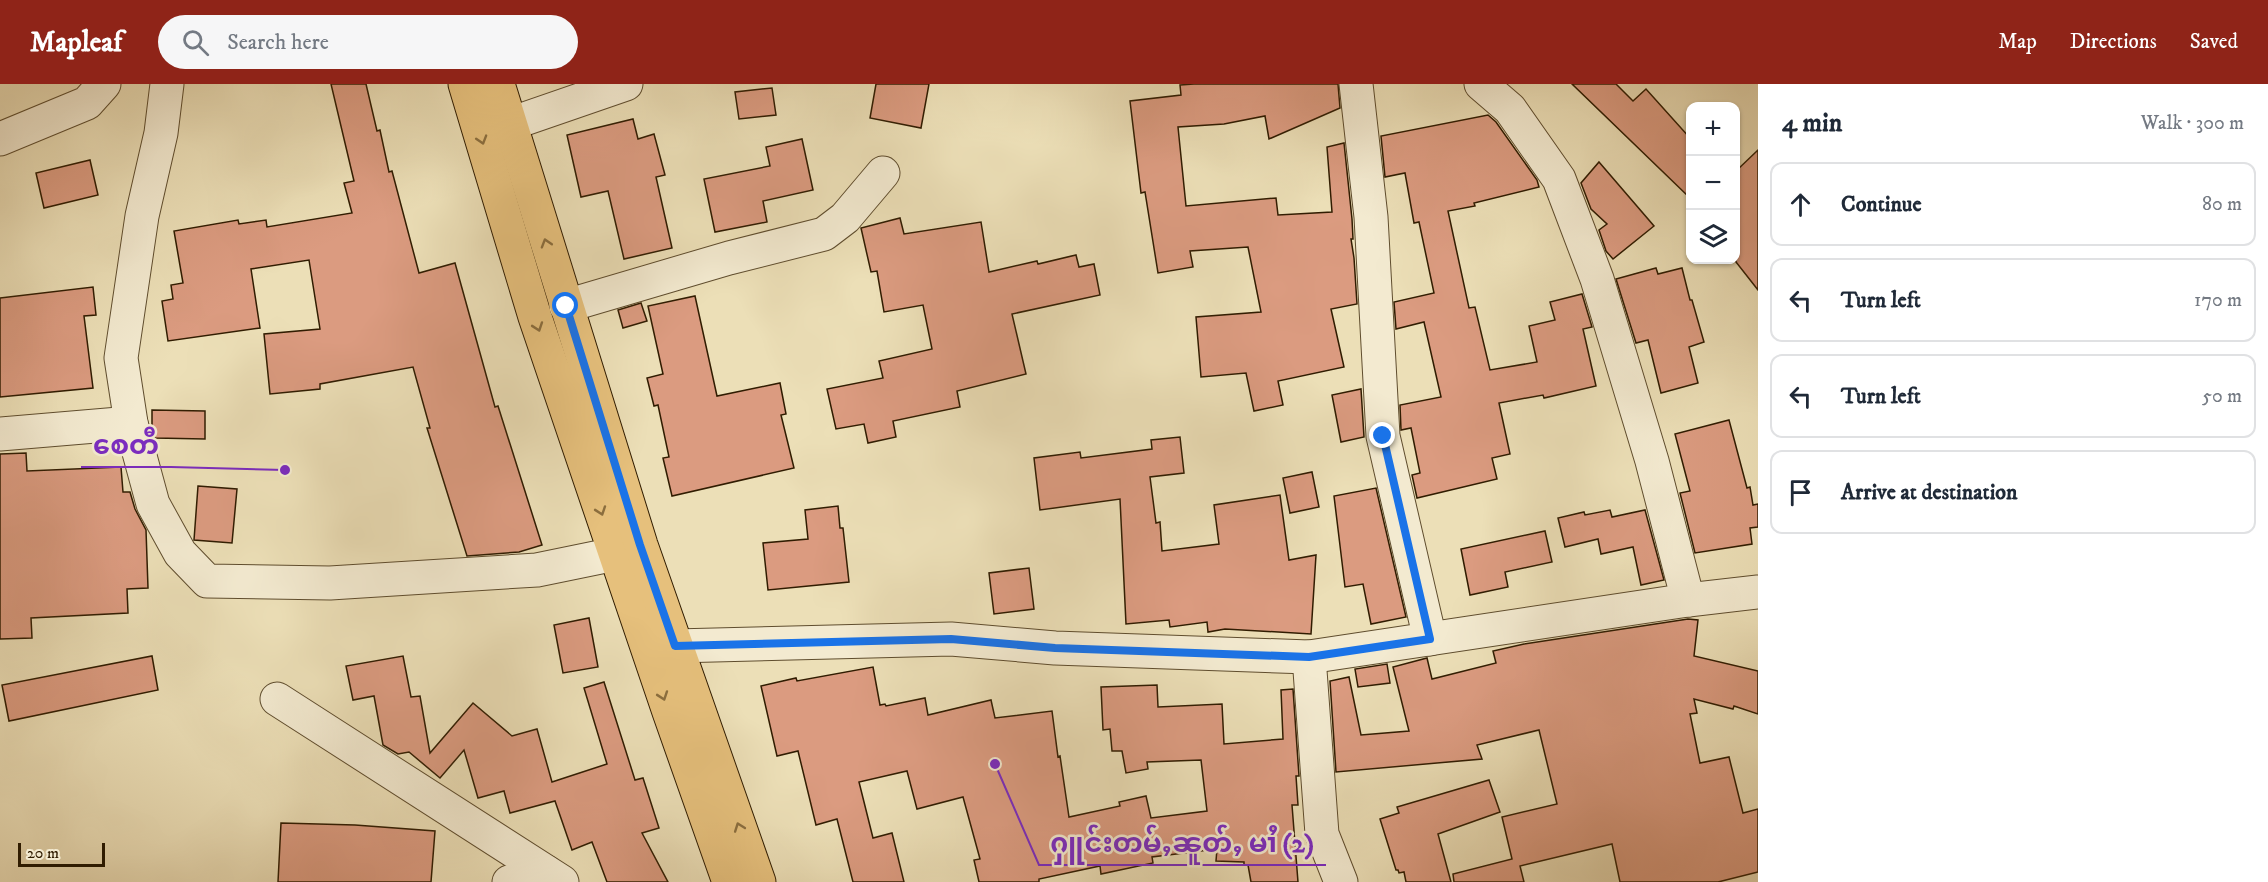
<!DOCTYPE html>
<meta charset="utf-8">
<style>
:root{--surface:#fff;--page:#f6f6f7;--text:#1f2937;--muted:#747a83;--line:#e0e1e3;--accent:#8f2418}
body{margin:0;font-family:"IM FELL DW Pica","Noto Sans Myanmar",serif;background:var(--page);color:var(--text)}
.controls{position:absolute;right:18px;top:18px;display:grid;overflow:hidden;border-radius:12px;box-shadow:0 2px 4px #0004}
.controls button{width:54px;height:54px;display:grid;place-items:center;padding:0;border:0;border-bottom:2px solid var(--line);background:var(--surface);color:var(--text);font:30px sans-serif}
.scale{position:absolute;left:18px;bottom:15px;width:87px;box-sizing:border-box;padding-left:6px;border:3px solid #301c01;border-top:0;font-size:16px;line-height:21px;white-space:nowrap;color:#301c01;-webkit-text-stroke:4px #f3ead0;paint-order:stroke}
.stop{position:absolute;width:18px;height:18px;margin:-14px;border:4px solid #1a73e8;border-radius:50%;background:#fff}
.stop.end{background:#1a73e8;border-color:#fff;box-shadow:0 2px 6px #0008}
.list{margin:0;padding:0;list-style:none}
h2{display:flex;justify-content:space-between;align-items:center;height:78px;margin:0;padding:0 24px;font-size:26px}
h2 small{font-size:20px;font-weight:400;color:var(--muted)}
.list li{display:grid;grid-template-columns:39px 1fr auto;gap:18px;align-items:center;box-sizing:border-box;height:84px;margin:0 12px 12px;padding:0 12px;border:2px solid var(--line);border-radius:12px}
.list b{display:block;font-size:22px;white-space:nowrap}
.list em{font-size:20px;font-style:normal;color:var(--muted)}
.icon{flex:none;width:33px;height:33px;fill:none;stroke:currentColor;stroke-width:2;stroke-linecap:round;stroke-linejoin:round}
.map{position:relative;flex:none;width:1758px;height:798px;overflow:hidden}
header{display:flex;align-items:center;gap:36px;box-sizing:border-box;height:84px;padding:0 30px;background:var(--accent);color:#fff}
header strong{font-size:28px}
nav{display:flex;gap:33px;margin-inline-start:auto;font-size:21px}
.search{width:420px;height:54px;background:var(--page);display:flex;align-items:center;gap:15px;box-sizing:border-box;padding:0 21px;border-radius:33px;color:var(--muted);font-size:22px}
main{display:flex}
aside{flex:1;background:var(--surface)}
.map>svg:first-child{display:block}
.building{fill:#db9b80;stroke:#301c01;stroke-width:1.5}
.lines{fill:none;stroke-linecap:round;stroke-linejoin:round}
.minor-casing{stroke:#5f4d2e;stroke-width:35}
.major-casing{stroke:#301c01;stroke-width:35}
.minor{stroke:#f3ead0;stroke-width:33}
.major{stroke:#e6c07c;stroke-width:33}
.oneway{stroke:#8b6e3e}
.route{stroke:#1a73e8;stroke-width:8}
.leader{fill:none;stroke:#7b2cbf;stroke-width:2}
.callout-dot{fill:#7b2cbf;stroke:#f3ead0;stroke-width:2}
.callout-label{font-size:27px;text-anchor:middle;font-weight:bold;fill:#7b2cbf;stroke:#f3ead0;stroke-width:5;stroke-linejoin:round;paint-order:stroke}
</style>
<header>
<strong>Mapleaf</strong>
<div class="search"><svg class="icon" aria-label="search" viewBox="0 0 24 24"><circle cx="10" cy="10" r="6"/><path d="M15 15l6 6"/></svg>Search here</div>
<nav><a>Map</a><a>Directions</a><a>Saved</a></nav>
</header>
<main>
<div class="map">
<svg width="1758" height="798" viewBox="0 0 1758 798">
<rect width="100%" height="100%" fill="#ecdfb7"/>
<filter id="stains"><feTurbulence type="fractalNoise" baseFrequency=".00333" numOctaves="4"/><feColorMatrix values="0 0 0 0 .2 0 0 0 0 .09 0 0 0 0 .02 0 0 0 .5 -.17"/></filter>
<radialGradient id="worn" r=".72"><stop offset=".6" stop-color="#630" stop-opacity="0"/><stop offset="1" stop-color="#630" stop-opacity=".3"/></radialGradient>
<g class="building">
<path d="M331,0H366L377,47L380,46L389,88L392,87L419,189L455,179L495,323L498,322L542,461L519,468L467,472L427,344H430L413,283L320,300V305L270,310L264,250L320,245L309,176L251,185L260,244L168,257L162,217L173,215L171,201L183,199L174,147L238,136L239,140L266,136L267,143L352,129L344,99L354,97Z"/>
<path d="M876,0H929L921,44L870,34Z"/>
<path d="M1194,0H1338L1340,24L1269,55L1265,32L1224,40L1178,43L1186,122L1276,114L1278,131L1332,128L1327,63L1344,59L1352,135L1353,155H1351L1354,174L1357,220L1331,225L1344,283L1278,297L1283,321L1254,327L1246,289L1201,293L1196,233L1261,228L1248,163L1190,167L1193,183L1158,189L1145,108L1141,109L1130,17L1181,11L1180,1Z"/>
<path d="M1572,0H1616L1633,17L1646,5L1690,54V114Z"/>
<path d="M772,4L776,31L739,35L735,8Z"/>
<path d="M1488,31L1496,38L1537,96L1539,103L1474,119L1475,122L1448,127L1469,224L1475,223L1490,286L1537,278L1529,242L1555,236L1550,218L1582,210L1592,243L1583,245L1596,302L1544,314L1543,311L1499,319L1510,370L1492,374L1497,395L1417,414L1412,391L1420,389L1411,344L1401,346L1400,321L1441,313L1424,238L1396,245L1394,218L1434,209L1419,138L1414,139L1405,89L1385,93L1381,52Z"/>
<path d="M633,35L638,55L654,50L665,91L656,93L672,164L624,175L608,107L581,113L567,51Z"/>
<path d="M802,55L813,106L763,117L767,138L715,148L704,95L770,82L766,63Z"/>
<path d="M1758,66V206L1736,178V87Z"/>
<path d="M90,76L98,111L44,124L36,89Z"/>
<path d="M1599,78L1654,142L1613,175L1606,167L1599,146L1607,140L1591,125L1581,99Z"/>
<path d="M900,134L904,150L981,138L989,188L1037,177L1038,180L1076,171L1079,183L1094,180L1100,211L1012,230L1026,290L957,307L960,323L893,337L896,353L868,359L864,340L836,345L827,305L883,294L879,277L932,265L923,221L884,228L877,187L871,188L861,144Z"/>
<path d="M1656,184L1658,190L1682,184L1690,216H1692L1704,258L1689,263L1698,299L1661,309L1648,256L1636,259L1616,195Z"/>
<path d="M93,203L96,231L84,232L93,304L0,313V214Z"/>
<path d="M695,212L717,312L780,299L786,330L781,331L794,384L672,412L663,374L669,373L658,321L654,322L647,294L663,290L648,222Z"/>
<path d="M641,219L647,237L623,244L618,226Z"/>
<path d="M1361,305L1364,353L1341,358L1332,311Z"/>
<path d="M152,326L205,327V355L155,354L152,345Z"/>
<path d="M1729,336L1747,404L1750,403L1753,421L1758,420V443L1750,444L1752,460L1695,469L1680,409L1690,407L1675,350Z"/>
<path d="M1180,353L1184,389L1150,393L1156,439L1160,438L1162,467L1219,460L1214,421L1280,411L1289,476L1316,471L1311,550L1225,545L1208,548L1207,538L1170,543L1169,536L1126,540L1120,415L1040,426L1034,374L1080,368L1081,374L1152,365L1151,356Z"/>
<path d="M26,369L27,387L121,383L123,408H130L135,425L146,446L148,504L127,505L128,529L31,534L32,554L0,555V370Z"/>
<path d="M1312,388L1319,423L1290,429L1283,394Z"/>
<path d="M198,402L237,405L232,459L194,456Z"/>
<path d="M1376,404L1406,533L1371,540L1363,500L1345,503L1334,412Z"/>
<path d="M838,422L840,444H843L849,498L768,506L763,459L808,455L805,426Z"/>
<path d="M1610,426L1612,433L1645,426L1664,496L1641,501L1633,463L1601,470L1598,455L1565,463L1558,434L1584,428L1585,431Z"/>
<path d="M1545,447L1552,478L1505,488L1508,503L1470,511L1461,465Z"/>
<path d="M1029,484L1034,525L994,530L989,489Z"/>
<path d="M589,534L598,583L563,589L554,541Z"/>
<path d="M1688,535L1698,536L1694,572L1758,587V630L1734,622L1733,625L1694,615L1697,629L1690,630L1700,679L1729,673L1743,729L1758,725V788L1718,798H1620L1612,760L1520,782L1524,798H1454L1453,790L1512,775L1502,733L1557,720L1539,646L1477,661L1482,675L1336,688L1330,597L1349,593L1361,651L1409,647L1393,583L1427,574L1432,595L1496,579L1493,567L1524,560Z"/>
<path d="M152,572L158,606L9,637L2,601Z"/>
<path d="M403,572L411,613L420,612L430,669L473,619L512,652L537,645L552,698L607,680L584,604L604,598L635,696L643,694L659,744L642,749L668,798H607L592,758L572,766L555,717L510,729L504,707L478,714L464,666L440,694L409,668L398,670L383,661L374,612L353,616L346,582Z"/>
<path d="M1387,580L1390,599L1358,603L1355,585Z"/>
<path d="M873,583L880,621L885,620L886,622L925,614L928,631L991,616L995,634L1052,627L1058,673L1060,672L1069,733L1120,722L1119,718L1146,712L1151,734L1207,727L1201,676L1147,678L1148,685L1126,689L1122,667H1112L1110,645L1103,646L1101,603L1157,601L1158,623L1222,620L1224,660L1283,655L1281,606L1293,605L1299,692H1296L1298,721H1292L1298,798H1251L1248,781H1244V778L1216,777L1217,765L1152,773L1153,779L1101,790L1100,782L1039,795V798H979L974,776L980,775L963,713L917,725L907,687L859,698L873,754L892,749L904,798H853L837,735L816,741L798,667L777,672L761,602L796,594L797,597Z"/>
<path d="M1489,696L1500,728L1438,750L1451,798H1406L1404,788L1399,789L1398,786H1396L1380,735L1399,729L1397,723Z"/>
<path d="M281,739L355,741L435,747L431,798H278Z"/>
</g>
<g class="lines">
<defs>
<g id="minor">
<path d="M167,0L161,49L142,132L121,274L131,339L153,420L180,469L207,497L330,499L537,486L615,470"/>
<path d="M1356,0L1371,133L1383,352L1430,555"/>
<path d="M1481,0L1510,25L1559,95L1597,195L1652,377L1688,516"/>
<path d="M510,40L626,0"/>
<path d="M0,55L87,19L104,0"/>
<path d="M566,222L729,174L824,150L845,134L883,89"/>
<path d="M0,350L131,339"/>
<path d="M675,562L951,555L1055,564L1309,573L1688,516L1758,508"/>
<path d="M1309,573L1322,750L1341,798"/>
<path d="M277,615L562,798"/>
<path d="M509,798L546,788"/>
</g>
<g id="major">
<path d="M465,0L535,233L669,628L729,798"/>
<path d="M498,0L641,461L759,798"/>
</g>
</defs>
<use href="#minor" class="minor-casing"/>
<use href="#major" class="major-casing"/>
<use href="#minor" class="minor"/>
<use href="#major" class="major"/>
</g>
<defs><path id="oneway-chevron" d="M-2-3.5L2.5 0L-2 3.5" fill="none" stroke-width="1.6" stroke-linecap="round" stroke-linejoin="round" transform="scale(1.5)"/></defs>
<g class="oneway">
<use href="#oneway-chevron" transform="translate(482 56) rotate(73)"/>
<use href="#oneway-chevron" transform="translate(546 159) rotate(-107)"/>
<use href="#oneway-chevron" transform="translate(538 243) rotate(71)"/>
<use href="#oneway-chevron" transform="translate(601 427) rotate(71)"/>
<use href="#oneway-chevron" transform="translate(663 612) rotate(71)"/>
<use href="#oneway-chevron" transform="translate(739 743) rotate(-110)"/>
</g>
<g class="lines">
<path class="route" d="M566,222L640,461L675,562L951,555L1055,564L1309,573L1430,555L1383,352"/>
</g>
<path class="leader" d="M285 386L171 383H81M995 680L1039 781H1326"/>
<g class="callout-dot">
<circle cx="285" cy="386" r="6"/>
<circle cx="995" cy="680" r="6"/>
</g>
<g class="callout-label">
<text x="126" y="370">စေတီ</text>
<text x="1182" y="768">ႁူင်းတမ်ႇၼူတ်ႇ မၢႆ (2)</text>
</g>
<rect width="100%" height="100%" filter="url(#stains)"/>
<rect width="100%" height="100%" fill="url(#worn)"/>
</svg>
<div class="controls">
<button>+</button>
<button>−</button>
<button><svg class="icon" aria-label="layers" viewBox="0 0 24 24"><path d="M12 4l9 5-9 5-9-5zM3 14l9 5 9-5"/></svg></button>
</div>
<div class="scale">20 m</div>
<div class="stop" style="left:566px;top:222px"></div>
<div class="stop end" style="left:1383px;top:352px"></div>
</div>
<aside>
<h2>4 min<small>Walk · 300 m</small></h2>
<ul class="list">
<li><svg class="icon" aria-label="ahead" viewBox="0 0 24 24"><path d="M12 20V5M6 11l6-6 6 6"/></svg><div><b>Continue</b></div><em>80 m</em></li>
<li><svg class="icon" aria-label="left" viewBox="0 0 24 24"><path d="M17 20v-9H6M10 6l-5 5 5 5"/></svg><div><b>Turn left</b></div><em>170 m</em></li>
<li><svg class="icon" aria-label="left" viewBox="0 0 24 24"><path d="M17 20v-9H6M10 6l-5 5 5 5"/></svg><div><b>Turn left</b></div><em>50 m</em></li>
<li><svg class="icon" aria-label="arrive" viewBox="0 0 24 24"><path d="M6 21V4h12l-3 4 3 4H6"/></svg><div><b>Arrive at destination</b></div></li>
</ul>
</aside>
</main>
